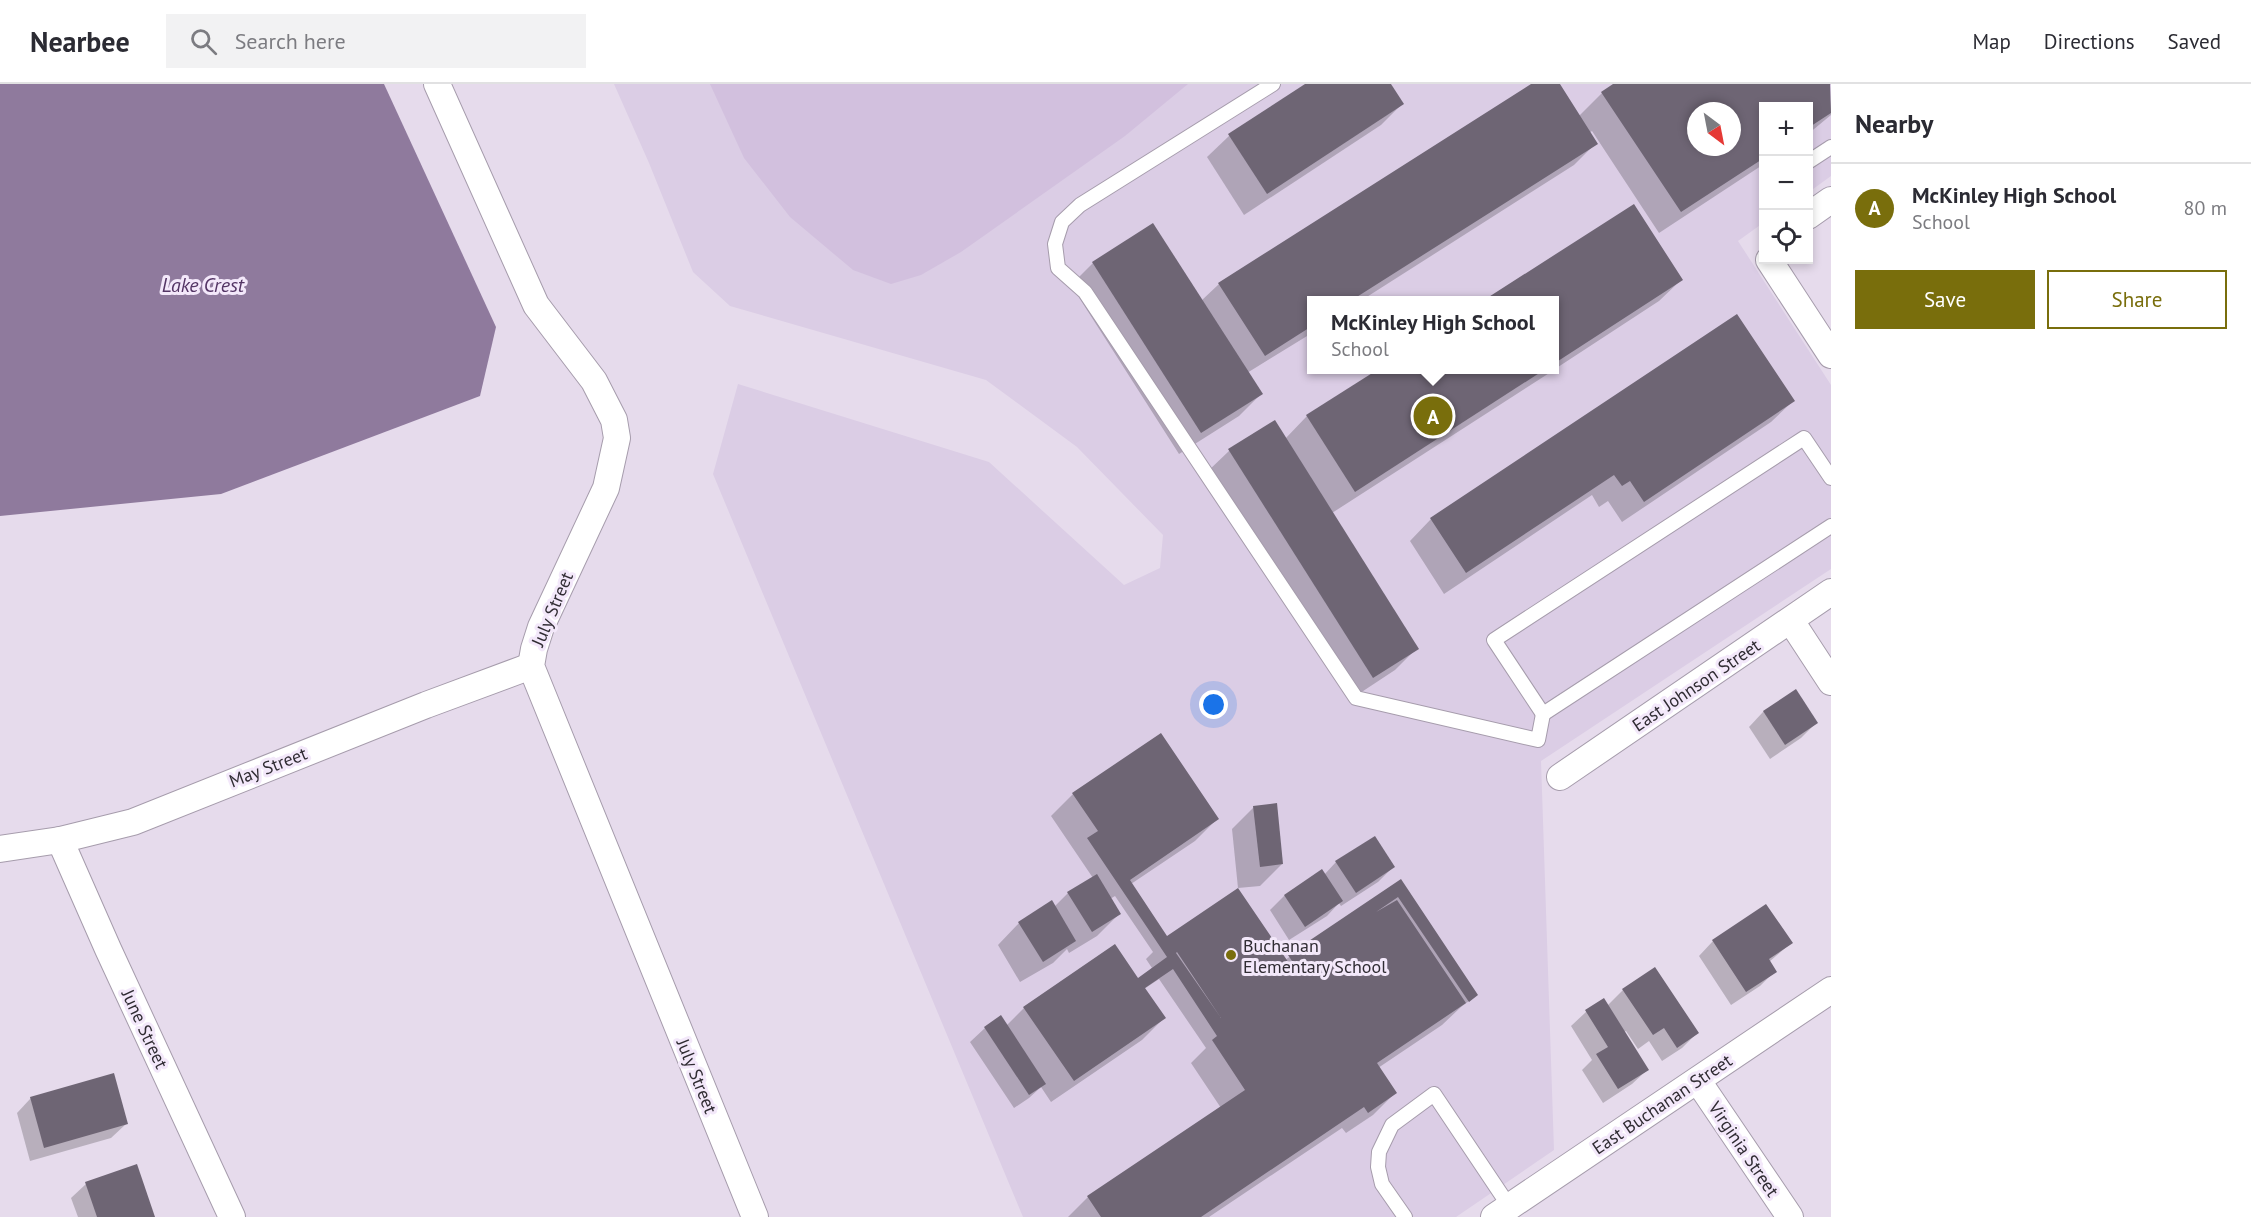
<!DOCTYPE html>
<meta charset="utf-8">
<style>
:root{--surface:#fff;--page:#f2f2f3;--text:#2b2b33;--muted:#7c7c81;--line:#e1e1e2;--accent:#796e0c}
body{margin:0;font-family:"PT Sans",sans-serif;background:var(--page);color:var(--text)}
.controls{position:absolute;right:18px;top:18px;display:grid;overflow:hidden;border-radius:0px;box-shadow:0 3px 9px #0003}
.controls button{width:54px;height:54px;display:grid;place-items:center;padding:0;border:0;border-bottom:2px solid var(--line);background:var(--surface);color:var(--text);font:30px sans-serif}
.compass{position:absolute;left:1687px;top:18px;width:54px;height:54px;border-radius:50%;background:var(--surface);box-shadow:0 3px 9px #0003;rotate:148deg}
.you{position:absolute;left:1214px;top:621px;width:21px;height:21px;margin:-15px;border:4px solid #fff;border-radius:50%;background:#1a73e8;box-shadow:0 0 0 9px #1a73e833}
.badge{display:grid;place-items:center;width:39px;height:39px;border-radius:50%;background:var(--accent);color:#fff;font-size:20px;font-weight:700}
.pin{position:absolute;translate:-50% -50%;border:3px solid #fff;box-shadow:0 2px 6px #0006}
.popup{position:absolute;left:1307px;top:212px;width:252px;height:78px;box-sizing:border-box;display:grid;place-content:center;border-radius:0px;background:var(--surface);filter:drop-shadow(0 2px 4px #0005);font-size:20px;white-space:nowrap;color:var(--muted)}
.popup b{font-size:22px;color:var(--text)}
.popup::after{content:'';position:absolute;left:50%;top:100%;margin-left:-12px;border:12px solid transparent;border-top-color:var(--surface)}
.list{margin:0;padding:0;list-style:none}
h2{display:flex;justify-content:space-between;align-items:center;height:78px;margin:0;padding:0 24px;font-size:26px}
h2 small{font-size:20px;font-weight:400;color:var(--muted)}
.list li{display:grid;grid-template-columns:39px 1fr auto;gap:18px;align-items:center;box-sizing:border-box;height:90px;padding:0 24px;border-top:2px solid var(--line)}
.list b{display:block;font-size:22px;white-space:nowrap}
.list p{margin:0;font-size:20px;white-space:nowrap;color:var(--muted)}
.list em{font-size:20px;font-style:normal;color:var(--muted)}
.actions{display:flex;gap:12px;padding:18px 24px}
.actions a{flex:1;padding:14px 0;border:2px solid var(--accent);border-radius:0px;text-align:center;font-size:21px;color:var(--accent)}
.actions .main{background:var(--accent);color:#fff}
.icon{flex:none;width:33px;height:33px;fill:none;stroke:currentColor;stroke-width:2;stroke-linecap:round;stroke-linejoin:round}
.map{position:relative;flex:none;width:1831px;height:1133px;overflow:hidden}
header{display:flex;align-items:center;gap:36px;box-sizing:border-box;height:84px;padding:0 30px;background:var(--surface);border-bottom:2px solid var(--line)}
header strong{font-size:28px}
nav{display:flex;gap:33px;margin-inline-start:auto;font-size:21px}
.search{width:420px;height:54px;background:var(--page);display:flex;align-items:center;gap:15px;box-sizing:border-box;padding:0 21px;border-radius:0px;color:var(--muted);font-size:22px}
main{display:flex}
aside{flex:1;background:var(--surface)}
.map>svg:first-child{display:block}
.built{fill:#dbcde5;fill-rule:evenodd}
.green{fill:#d2c0de}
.water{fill:#8f7a9d}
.shadow{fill:#0003;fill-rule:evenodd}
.building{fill:#6e6574;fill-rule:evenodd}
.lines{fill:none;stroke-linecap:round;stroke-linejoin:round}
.lane-casing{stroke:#a69cac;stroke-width:16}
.street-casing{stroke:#a69cac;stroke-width:28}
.lane{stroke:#fff;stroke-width:14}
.street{stroke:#fff;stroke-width:26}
.poi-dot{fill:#796e0c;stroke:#f3e8fa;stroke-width:2}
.labels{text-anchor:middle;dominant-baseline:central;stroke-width:6;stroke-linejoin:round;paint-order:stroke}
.street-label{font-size:18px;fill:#302c33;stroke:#f3e8fa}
.poi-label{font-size:18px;fill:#302c33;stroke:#f3e8fa;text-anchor:start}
.water-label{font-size:20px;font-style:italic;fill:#543565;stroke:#f3e8fa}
</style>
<header>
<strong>Nearbee</strong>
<div class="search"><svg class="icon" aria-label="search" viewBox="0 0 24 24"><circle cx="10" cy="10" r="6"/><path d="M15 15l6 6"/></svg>Search here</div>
<nav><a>Map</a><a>Directions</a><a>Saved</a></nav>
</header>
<main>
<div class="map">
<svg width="1831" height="1133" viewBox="0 0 1831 1133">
<rect width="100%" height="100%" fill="#e6dbec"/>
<path class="built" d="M614,0H1831V92L1809,108L1808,22H1764L1763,139L1738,157L1831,301V485L1541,677L1554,1066L1456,1133H1023L713,390L738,300L989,378L1124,501L1160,484L1163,451L1077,363L986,296L730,222L693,188L649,79ZM1696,27H1732V63H1696ZM1312,216H1555V286H1312Z"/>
<path class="green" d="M710,0H1188L1125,52L961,168L921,191L891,200L853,186L790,133L744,74Z"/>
<path class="water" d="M0,0H384L496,243L480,312L221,410L0,432Z"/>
<g class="shadow">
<path d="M1308,0H1389L1402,20L1381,41L1244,131L1207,73L1229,52Z"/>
<path d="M1534,0H1558L1579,32L1602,9L1616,0H1831L1829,1L1831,31L1808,50V22H1764V80L1659,149L1592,47L1589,49L1596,59L1574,81L1362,216H1312V249L1247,289L1261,310L1239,332L1179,370L1071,201L1093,179L1201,217L1219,200ZM1696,27H1732V63H1696Z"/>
<path d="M1633,122L1681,196L1659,217L1555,285V216H1487Z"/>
<path d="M1380,286H1554L1332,429L1417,564L1395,586L1351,615L1207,388L1229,367L1285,355L1307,332Z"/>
<path d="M1793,317L1771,338L1622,438L1608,417L1599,423L1592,411L1444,510L1410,457L1431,435Z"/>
<path d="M1795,607L1816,639L1801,654L1770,675L1749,643L1763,628Z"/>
<path d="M1160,651L1217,735L1195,757L1131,800L1167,854L1285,876L1401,797L1477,911L1461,923L1442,941L1378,984L1395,1009L1373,1031L1346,1049L1342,1044L1209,1133H1068L1088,1113L1221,1024L1191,979L1206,964L1159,895L1144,905L1164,934L1142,956L1051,1018L1041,1003L1029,1014L1014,1024L970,958L985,944L1000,933L1006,942L1024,924L1138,896L1152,884L1146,875L1153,868L1115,812L1110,815L1119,830L1097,852L1069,869L1067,865L1053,879L1020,898L998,861L1019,839L1054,823L1068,809L1093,794L1051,732L1073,710Z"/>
<path d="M1254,723L1282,780L1260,802L1238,804L1232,745Z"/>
<path d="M1336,778L1393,783L1378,798L1341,822L1339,819L1327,832L1289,856L1270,826L1284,812L1322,787L1324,791Z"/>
<path d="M1713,857L1791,859L1769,878L1775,887L1760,902L1731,921L1699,872Z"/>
<path d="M1623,906L1697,949L1682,964L1662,977L1649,957L1638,965L1626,947L1624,948L1647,986L1632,1000L1603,1019L1582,986L1592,976L1571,942L1586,928L1604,916L1607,922Z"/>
<path d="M31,1014L126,1040L111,1054L30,1077L17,1029Z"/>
<path d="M86,1100L154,1133H78L71,1114Z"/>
</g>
<g class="building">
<path d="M1305,0H1391L1404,20L1267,110L1228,50Z"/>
<path d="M1531,0H1560L1598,60L1352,216H1312V242L1265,272L1218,199Z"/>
<path d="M1613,0H1830L1831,29L1808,44V22H1764V74L1681,128L1601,8ZM1696,27H1732V63H1696Z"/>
<path d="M1634,120L1683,196L1555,279V216H1484Z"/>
<path d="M1153,139L1263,310L1201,349L1092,178Z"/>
<path d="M1737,230L1795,317L1644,418L1630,397L1622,402L1614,391L1466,489L1430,434Z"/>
<path d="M1377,286H1544L1355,408L1306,331Z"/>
<path d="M1275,336L1419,565L1373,594L1228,365Z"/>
<path d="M1796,605L1818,639L1785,661L1763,627Z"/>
<path d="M1161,649L1219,735L1130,796L1167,852L1238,804L1293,885L1296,883L1288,871L1401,795L1478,911L1469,918L1398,813L1376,828L1397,816L1466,919L1377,979L1397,1009L1368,1029L1364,1023L1201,1133H1101L1087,1112L1245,1006L1212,956L1217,952L1173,885L1145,904L1166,934L1074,997L1023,923L1115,860L1138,894L1167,873L1087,754L1098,747L1072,709ZM1177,868L1221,934L1176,869Z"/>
<path d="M1277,719L1283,780L1260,783L1253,722Z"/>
<path d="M1375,752L1395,783L1356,809L1335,777Z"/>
<path d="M1322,785L1343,817L1305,843L1284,811Z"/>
<path d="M1097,790L1121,830L1092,848L1067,808Z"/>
<path d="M1052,816L1076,857L1043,878L1018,838Z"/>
<path d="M1766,820L1793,859L1769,875L1777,888L1746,908L1712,856Z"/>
<path d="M1655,883L1699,949L1677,964L1664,944L1653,951L1622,905Z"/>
<path d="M1604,914L1649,986L1618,1005L1596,970L1608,963L1585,926Z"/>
<path d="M1001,931L1046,1000L1029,1011L984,943Z"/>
<path d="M114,989L128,1040L44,1064L30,1013Z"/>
<path d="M137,1080L155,1133H97L85,1098Z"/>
</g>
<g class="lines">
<defs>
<g id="lane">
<path d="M1273,0L1080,121L1062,138L1055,160L1058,184L1085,208L1356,614L1538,656L1543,630"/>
<path d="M1808,78L1831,63"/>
<path d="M1831,394L1804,354L1494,556L1543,630L1831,442"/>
<path d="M1405,1133L1382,1100L1378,1083L1379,1068L1392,1041L1434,1010L1509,1122"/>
</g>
<g id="street">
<path d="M437,0L536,221L594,297L614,336L617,354L606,404L541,543L534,565L531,582L755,1133"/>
<path d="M1808,132L1831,116"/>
<path d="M1769,176L1831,271"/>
<path d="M1791,537L1831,598"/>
<path d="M1560,693L1831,508"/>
<path d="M60,756L108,865L232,1133"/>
<path d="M0,765L60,756L133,738L426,621L531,582"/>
<path d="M1698,997L1790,1133"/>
<path d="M1494,1133L1831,906"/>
</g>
</defs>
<use href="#lane" class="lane-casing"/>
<use href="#street" class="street-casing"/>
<use href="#lane" class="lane"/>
<use href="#street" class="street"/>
</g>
<circle class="poi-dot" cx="1231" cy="871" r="6"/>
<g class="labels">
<g class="street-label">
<text transform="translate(552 525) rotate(-67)">July Street</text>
<text transform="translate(1696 601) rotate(-34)">East Johnson Street</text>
<text transform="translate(268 683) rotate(-21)">May Street</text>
<text transform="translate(145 945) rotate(65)">June Street</text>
<text transform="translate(697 992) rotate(68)">July Street</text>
<text transform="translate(1662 1020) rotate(-34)">East Buchanan Street</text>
<text transform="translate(1744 1065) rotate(56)">Virginia Street</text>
</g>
<g class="poi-label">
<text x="1243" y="861">Buchanan<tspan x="1243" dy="21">Elementary School</tspan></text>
</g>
<g class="water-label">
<text x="203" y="201">Lake Crest</text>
</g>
</g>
</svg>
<div class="controls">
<button>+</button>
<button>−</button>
<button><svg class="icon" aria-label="locate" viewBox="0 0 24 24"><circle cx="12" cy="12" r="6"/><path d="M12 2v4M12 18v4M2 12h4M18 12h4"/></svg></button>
</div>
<svg class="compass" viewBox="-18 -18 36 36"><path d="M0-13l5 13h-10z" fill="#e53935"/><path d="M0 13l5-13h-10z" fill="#7c7c81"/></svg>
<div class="you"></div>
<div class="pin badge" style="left:1433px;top:332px">A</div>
<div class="popup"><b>McKinley High School</b>School</div>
</div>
<aside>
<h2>Nearby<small></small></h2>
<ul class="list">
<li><span class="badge">A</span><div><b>McKinley High School</b><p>School</p></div><em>80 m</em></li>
</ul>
<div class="actions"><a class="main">Save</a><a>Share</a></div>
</aside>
</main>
